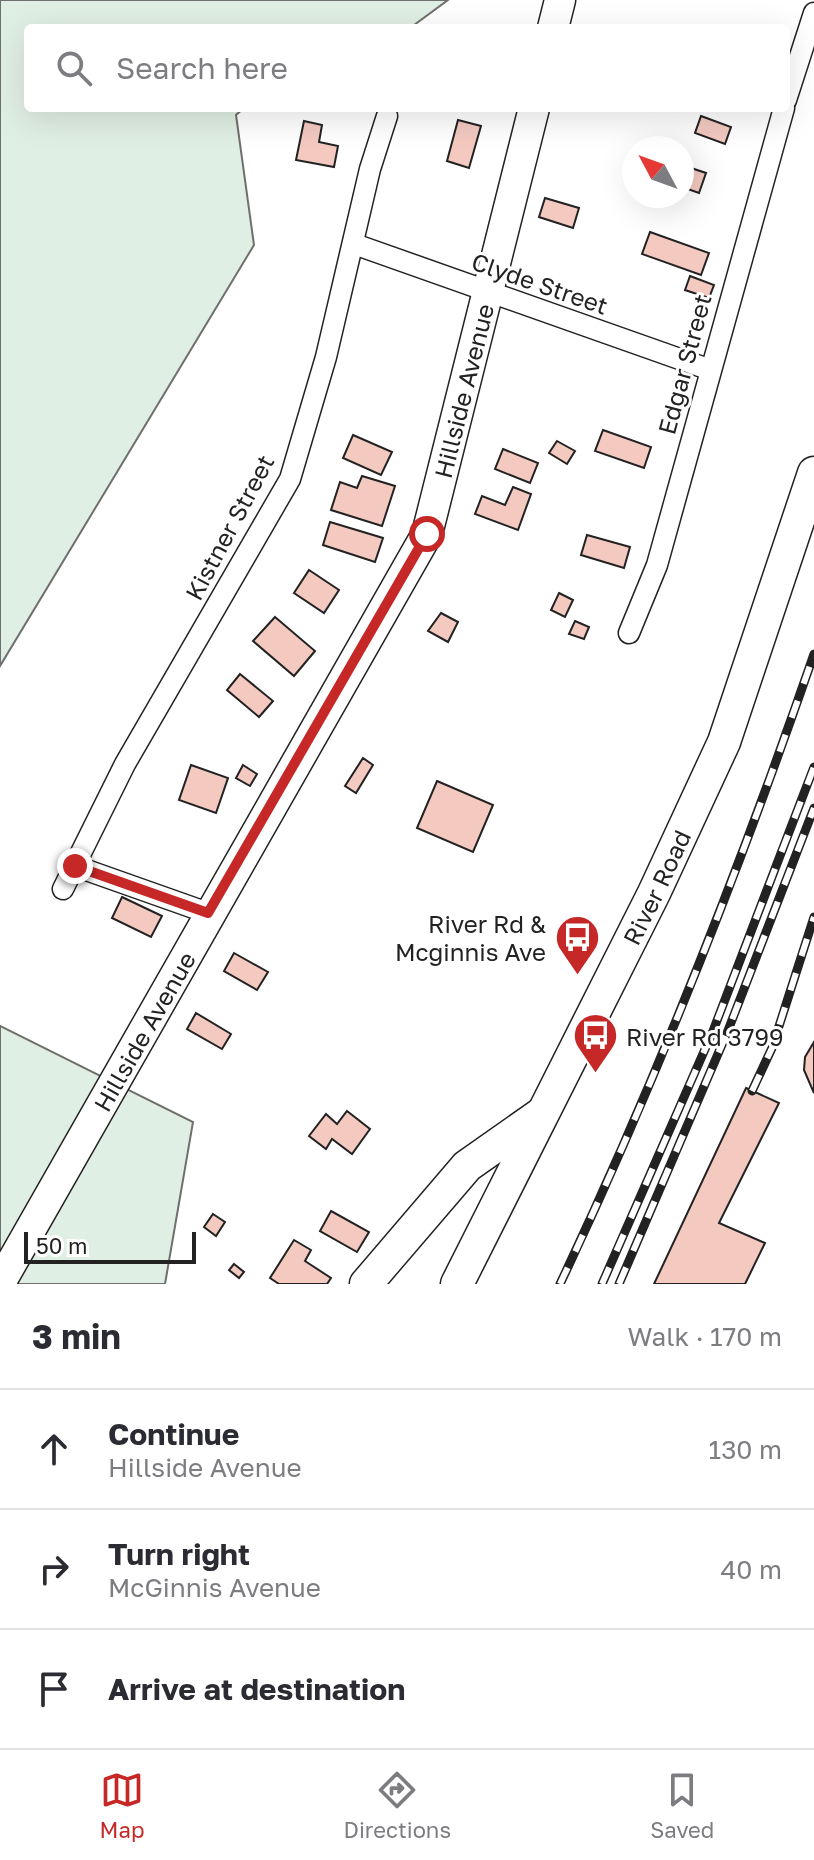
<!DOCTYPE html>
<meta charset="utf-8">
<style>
:root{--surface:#fff;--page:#f2f2f3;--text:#2b2b33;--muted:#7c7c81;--line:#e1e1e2;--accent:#c62828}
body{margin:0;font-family:"Golos Text",sans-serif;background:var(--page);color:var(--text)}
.compass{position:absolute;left:622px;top:136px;width:72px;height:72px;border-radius:50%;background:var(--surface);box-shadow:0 8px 32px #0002;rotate:311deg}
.scale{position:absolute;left:24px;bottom:20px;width:172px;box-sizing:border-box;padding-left:8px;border:4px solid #222;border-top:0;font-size:22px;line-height:28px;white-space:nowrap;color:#222;-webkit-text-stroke:6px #fff;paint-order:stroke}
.stop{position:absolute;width:24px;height:24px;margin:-18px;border:6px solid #c62828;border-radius:50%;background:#fff}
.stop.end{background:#c62828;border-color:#fff;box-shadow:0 2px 8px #0008}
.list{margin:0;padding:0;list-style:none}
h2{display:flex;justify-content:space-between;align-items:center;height:104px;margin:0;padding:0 32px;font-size:34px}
h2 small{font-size:26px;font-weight:400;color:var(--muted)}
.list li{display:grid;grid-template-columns:52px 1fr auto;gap:24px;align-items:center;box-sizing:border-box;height:120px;padding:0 32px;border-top:2px solid var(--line)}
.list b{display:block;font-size:30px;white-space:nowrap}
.list p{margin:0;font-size:26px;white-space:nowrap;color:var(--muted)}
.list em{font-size:26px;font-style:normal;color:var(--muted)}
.icon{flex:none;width:44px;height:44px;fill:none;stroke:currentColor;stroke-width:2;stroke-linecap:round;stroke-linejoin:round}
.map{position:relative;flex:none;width:814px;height:1284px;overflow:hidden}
.search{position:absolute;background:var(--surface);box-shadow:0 8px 32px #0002;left:24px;right:24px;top:24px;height:88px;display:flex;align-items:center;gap:20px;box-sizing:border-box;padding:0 28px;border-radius:8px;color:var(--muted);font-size:30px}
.sheet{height:464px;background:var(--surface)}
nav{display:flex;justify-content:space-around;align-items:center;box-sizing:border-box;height:112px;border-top:2px solid var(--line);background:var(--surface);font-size:22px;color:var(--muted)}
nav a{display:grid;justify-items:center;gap:4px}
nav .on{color:var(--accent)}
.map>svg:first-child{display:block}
.green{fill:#e0efe3;stroke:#6f6f6f;stroke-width:2}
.building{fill:#f3c9c0;stroke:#222;stroke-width:2}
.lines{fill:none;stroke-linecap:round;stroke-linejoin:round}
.street-casing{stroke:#222;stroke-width:23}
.secondary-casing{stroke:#222;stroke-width:33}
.primary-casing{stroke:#222;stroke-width:35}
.street{stroke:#fff;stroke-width:20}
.secondary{stroke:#fff;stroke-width:30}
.primary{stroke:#fff;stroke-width:32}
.rail-casing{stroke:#222;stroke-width:9}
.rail{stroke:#fff;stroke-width:6;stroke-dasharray:18;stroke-linecap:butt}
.route{stroke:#c62828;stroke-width:10}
.labels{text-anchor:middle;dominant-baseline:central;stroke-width:6;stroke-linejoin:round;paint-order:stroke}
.street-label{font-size:24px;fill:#222;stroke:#fff}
.poi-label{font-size:24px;fill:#222;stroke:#fff;text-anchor:end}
</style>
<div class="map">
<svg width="814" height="1284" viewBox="0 0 814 1284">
<rect width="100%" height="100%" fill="#fff"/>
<g class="green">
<path d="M0,0H448L410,28H28V108H244L236,115L254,245L0,666Z"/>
<path d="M0,1026L193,1122L165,1284H0Z"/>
</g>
<g class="building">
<path d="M701,116L731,127L725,144L695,133Z"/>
<path d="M458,120L481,126L469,168L447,161Z"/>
<path d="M304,121L322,125L319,142L338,146L334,167L296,160Z"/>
<path d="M682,165L706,173L699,193L682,187Z"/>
<path d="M545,198L579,208L573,228L539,217Z"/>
<path d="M650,232L709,253L701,275L642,254Z"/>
<path d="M690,276L714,285L709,298L685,290Z"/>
<path d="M603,430L651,447L644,468L595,451Z"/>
<path d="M353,435L392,452L381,475L343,458Z"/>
<path d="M557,441L575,451L567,464L549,453Z"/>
<path d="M503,449L538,463L530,483L495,469Z"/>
<path d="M362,476L395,486L382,526L331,510L340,482L357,488Z"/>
<path d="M513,487L531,494L518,530L475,514L482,496L505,505Z"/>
<path d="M330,522L383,538L375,562L323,545Z"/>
<path d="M587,535L630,547L624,568L581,555Z"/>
<path d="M309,570L339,590L324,613L294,593Z"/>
<path d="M559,593L573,600L565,617L551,610Z"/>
<path d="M441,613L458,622L448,642L428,631Z"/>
<path d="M275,617L315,651L294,676L253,641Z"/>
<path d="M575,621L589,627L584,639L569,634Z"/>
<path d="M240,674L273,701L259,717L227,690Z"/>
<path d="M363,758L373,765L356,793L345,786Z"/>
<path d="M191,765L228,778L216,813L179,800Z"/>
<path d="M243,765L257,774L250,786L236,778Z"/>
<path d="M437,781L493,805L473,852L417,828Z"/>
<path d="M122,897L162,916L151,937L112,918Z"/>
<path d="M234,953L268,972L257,990L224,971Z"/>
<path d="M196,1013L231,1034L222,1049L187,1029Z"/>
<path d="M814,1042V1093L804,1070L805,1057Z"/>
<path d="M746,1088L779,1103L719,1223L765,1243L745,1284H654Z"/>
<path d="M347,1111L370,1129L352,1154L332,1139L326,1149L309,1136L326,1114L337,1124Z"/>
<path d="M331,1211L369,1232L357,1252L320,1231Z"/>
<path d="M213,1214L225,1222L216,1236L204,1227Z"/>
<path d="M294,1240L311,1250L305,1261L331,1278L327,1284H279L270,1278Z"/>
<path d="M234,1264L244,1272L239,1278L229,1270Z"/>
</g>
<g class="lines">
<defs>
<g id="street">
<path d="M786,100L814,13"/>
<path d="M354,244L708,369"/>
<path d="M629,633L657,565L784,108"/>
<path d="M75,866L208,913"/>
<path d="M63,889L125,764L290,479L326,357L370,169L387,116"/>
</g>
<g id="secondary">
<path d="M553,28L560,0"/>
<path id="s1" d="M0,1283L427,534L534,108"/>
</g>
<g id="primary">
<path d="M366,1284L467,1166L541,1114"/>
<path id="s2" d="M457,1284L654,893L724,742L814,473"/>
</g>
</defs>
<use href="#street" class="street-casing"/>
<use href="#secondary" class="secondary-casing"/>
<use href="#primary" class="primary-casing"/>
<use href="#street" class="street"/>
<use href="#secondary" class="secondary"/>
<use href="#primary" class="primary"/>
<defs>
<g id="rail">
<path d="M752,1091L772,1048L814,917"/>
<path d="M560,1284C657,1079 740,868 814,654"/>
<path d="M602,1284L713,1031L814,767"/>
<path d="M619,1284L727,1033L814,808"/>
</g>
</defs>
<use href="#rail" class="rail-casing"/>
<use href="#rail" class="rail"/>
</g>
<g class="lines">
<path class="route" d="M75,866L208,913L427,534"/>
</g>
<defs>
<symbol id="bus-pin" viewBox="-11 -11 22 30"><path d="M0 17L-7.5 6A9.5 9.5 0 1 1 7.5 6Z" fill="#c62828" stroke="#fff"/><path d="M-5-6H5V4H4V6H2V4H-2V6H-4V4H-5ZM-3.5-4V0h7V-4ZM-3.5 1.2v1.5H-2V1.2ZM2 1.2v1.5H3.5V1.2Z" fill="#fff"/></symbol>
</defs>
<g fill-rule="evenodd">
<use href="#bus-pin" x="552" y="912" width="51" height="69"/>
<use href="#bus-pin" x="570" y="1010" width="51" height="69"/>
</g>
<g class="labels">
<g class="street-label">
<text transform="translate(540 283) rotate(19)">Clyde Street</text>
<text transform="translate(684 364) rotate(-75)">Edgar Street</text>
<text stroke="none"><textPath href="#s1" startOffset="1010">Hillside Avenue</textPath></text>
<text transform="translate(229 527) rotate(-62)">Kistner Street</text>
<text stroke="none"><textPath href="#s2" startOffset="444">River Road</textPath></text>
<text stroke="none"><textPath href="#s1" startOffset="290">Hillside Avenue</textPath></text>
</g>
<g class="poi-label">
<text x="546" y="923">River Rd &amp;<tspan x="546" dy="28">Mcginnis Ave</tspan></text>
<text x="626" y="1036" text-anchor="start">River Rd 3799</text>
</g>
</g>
</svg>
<svg class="compass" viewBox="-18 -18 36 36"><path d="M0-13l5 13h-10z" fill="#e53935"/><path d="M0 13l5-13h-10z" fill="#7c7c81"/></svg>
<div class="scale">50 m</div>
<div class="stop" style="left:427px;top:534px"></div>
<div class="stop end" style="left:75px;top:866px"></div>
<div class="search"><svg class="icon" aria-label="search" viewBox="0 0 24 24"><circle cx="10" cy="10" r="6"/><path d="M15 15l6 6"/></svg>Search here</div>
</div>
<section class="sheet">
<h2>3 min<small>Walk · 170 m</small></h2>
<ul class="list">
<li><svg class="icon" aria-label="ahead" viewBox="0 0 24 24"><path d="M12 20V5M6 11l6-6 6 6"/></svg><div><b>Continue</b><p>Hillside Avenue</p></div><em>130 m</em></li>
<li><svg class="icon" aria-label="right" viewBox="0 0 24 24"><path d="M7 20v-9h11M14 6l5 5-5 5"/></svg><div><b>Turn right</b><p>McGinnis Avenue</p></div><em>40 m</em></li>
<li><svg class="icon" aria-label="arrive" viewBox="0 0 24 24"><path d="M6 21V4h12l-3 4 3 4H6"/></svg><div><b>Arrive at destination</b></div></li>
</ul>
</section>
<nav>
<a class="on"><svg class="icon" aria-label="map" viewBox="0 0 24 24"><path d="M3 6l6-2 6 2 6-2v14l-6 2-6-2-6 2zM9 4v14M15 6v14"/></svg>Map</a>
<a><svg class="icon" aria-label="directions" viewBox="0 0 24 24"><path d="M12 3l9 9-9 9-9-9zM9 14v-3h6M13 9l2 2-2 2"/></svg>Directions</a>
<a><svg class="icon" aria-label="saved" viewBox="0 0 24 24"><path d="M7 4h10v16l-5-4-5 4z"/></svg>Saved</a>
</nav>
